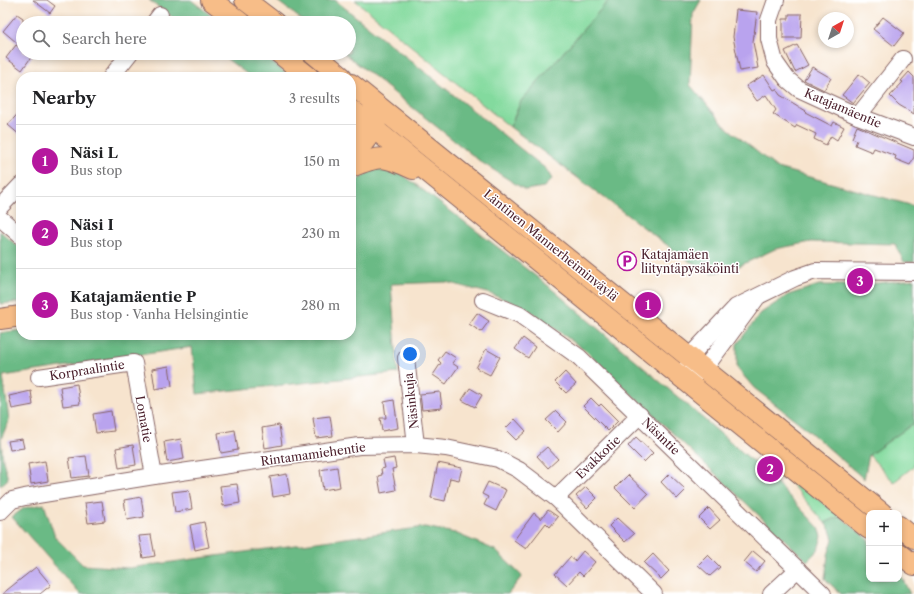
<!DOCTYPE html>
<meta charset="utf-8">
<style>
:root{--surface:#fff;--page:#f6f6f6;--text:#202124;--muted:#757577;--line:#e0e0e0;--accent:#b5179e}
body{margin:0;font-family:"Libre Caslon Text",serif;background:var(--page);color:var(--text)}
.controls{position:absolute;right:12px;bottom:12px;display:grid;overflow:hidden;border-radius:8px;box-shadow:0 2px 6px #0003}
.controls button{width:36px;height:36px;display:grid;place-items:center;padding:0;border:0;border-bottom:1px solid var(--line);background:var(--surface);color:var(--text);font:20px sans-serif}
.compass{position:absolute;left:818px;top:12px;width:36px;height:36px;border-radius:50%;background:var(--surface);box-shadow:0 2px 6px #0003;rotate:39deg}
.you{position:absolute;left:410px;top:354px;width:14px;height:14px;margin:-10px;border:3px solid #fff;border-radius:50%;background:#1a73e8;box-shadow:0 0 0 6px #1a73e833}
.badge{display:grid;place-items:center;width:26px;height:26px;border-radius:50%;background:var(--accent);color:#fff;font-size:13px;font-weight:700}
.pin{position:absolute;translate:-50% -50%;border:2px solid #fff;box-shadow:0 1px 4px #0006}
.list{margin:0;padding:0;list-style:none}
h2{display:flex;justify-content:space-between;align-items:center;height:52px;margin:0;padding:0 16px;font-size:17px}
h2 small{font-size:13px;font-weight:400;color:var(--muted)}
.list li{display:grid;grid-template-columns:26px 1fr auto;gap:12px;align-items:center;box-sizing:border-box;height:72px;padding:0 16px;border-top:1px solid var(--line)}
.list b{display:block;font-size:15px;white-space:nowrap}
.list p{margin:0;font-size:13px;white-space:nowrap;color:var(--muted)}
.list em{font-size:13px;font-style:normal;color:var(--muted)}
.icon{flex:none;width:22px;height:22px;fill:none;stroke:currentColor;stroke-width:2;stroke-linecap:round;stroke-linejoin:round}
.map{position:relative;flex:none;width:914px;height:594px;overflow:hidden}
.search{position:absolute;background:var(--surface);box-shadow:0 2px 6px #0003;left:16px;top:16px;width:340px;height:44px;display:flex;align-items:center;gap:10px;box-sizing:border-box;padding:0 14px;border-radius:22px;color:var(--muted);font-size:15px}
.panel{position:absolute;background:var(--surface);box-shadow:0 2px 6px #0003;left:16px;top:72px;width:340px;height:268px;border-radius:16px}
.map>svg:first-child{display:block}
.green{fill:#83da9e;stroke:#667c64}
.forest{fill:#6aba85;stroke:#5a6c58}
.building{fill:#b9a3ee}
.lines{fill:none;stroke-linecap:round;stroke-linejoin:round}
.minor-casing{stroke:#876464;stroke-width:18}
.major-casing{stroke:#876464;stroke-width:22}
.minor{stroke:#fff;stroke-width:16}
.major{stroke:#f7bd88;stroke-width:20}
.labels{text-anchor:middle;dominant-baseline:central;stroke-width:3;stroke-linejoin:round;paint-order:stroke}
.street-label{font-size:12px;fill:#4a1f2b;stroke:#fff}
.poi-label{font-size:12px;fill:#4a1f2b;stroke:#fff;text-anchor:start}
</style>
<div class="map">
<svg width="914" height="594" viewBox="0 0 914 594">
<rect width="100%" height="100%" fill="#fff"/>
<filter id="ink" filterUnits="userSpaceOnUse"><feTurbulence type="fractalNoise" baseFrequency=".025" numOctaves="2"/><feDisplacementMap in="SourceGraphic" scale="8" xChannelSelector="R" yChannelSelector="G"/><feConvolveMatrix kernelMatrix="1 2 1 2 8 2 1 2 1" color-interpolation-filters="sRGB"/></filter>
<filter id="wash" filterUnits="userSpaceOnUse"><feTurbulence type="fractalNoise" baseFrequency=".012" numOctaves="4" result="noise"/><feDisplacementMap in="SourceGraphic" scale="16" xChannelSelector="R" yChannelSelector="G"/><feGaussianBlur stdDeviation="0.9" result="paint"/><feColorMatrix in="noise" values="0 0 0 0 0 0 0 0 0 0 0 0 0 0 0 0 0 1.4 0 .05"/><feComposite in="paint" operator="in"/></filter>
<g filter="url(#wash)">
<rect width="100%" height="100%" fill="#f7e4ce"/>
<g class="green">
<path d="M355,0H609L521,101L510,127Z"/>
<path d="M914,423V466L894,482L869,455Z"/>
<path d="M789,477L840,516L825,523L787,479Z"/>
</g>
<g class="forest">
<path d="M149,0H191L221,23H180Z"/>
<path d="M276,0H335L546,169L552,179L544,187L525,190L481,162L344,53H349V23H306Z"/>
<path d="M609,0H701L693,14L690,85L725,126L777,168L914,206V262H904L895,244L811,242L775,249L733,269L712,273L687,260L510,127L521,101Z"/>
<path d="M219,53H260L291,77H251Z"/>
<path d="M375,167L398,171L546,284L770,476L819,528L822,536L818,550L807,561L586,351L526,308L488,293L446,282L391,284L398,373L197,394L192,347L3,376L9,420L1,439L3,461L8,479L0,486V333L21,330V335H351V185Z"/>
<path d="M0,231L21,249V302L0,304Z"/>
<path d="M914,279V423L869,455L864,479L802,425L754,388L737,368V344L761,313L788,295L819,285H860Z"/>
<path d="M44,504L55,537L83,565L129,568L425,527L455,533L495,550L522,576L508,594H80L12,517L24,508Z"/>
<path d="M840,516L869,540V579H899V572L910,594H841L825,579L828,555L833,539L830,530L825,523Z"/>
</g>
<g id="blocks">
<g class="building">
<path d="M33,0H47L55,6L50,13Z"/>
<path d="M736,10L757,12L753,42L758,68L740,71L733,37Z"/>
<path d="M17,14L23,18V48L3,31Z"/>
<path d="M789,14H802L801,38H783V19H789Z"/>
<path d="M883,17L904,33L894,46L873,29Z"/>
<path d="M16,45L23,50V53H28L32,56L22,70L6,58Z"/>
<path d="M797,45L808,65L795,72L785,51Z"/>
<path d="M812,67L831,78L824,90L804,80Z"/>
<path d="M909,72L914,77V114L899,105L890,96L903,82L901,81Z"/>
<path d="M859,74L870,83L853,103L842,95Z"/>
<path d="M764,75L774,90L776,89L780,95L806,111L805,112L832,126L834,122L844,127L837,140L831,136L826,145L814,139L816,134L797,125L795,128L773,114L776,110L766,95L757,101L746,86Z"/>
<path d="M21,110V136L8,125Z"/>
<path d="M857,126L914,150V157L910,165L895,159L896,156L874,148L872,152L855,145L857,140L852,138Z"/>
<path d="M477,313L489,321L481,332L469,324Z"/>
<path d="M523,338L535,347L528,358L515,349Z"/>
<path d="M486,349L500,357L490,375L476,368Z"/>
<path d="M445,351L456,358L452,363L458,367L446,384L433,375L441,363L438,360Z"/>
<path d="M169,366L172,386L155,389L152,369Z"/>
<path d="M565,372L576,384L566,393L555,382Z"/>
<path d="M77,384L80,404L63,406L60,387Z"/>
<path d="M470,388L482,395L475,407L462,400Z"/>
<path d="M31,391L33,405L12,409L9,396Z"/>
<path d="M440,392L442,408L422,410L420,394Z"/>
<path d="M591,398L599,406L601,404L618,421L608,431L583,406Z"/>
<path d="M394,400L398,428L382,431L380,418H386L384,402Z"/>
<path d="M111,411L114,431L96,433L93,414Z"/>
<path d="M556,411L567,422L558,432L546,420Z"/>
<path d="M330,416L333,436L316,438L313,418Z"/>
<path d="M515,419L526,431L516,440L505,429Z"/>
<path d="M279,425L282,445L265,448L262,428Z"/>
<path d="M235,430L238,450L221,453L218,433Z"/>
<path d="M636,437L653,453L644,462L628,446Z"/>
<path d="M22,439L24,448L10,450L8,441Z"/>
<path d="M181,439L184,459L167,462L164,442Z"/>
<path d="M133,445L136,465L119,468L116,448Z"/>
<path d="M547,447L558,459L548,468L537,456Z"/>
<path d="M86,456L89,476L72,478L69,458Z"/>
<path d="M394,458L396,468L392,469L396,490L381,493L378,476L382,475L381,469L385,468L383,460Z"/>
<path d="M45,461L48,481L31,484L28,464Z"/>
<path d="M438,463L462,468L459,480L450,478L445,501L431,498Z"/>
<path d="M337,467L340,487L323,490L320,470Z"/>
<path d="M287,474L290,494L273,497L270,477Z"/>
<path d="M669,474L686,490L677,499L661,482Z"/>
<path d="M628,475L648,494L635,508L615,488Z"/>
<path d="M488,482L506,490L496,511L484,505L488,497L482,494Z"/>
<path d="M237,484L240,503L223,506L220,486Z"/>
<path d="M586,487L597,498L587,508L576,496Z"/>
<path d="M189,490L192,509L175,512L172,492Z"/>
<path d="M141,497L144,517L127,520L124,500Z"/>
<path d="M102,501L105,521L88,523L85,503Z"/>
<path d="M709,508L720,520L710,529L699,518Z"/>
<path d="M548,510L558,517L550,527L546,523L526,549L514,540L534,513L541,519Z"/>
<path d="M617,518L634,534L625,542L609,526Z"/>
<path d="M204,522L209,547L195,550L190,525Z"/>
<path d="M151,535L155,556L143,558L139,536Z"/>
<path d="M583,551L595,562L583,576L579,572L567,585L555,574L570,557L575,561Z"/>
<path d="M753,551L765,561L756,572L744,562Z"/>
<path d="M653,554L669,571L661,579L644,563Z"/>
<path d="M708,555L720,567L710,576L698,565Z"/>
<path d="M36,567L51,585L40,594H2Z"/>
</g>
</g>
</g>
<g filter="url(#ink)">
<use href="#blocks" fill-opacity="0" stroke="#876464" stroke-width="1"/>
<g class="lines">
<defs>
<g id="minor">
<path d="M776,0L769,20V39L775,62L787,79L799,89L858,116L914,137"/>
<path d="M154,23L160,15"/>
<path d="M111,77L130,53"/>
<path d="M858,116L903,59"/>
<path d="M0,207L21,185"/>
<path d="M0,218L21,236"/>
<path d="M483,300L520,315L579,357L823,594"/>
<path d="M406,358L416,445"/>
<path d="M687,369L690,356L736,307L795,278L815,271L914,272"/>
<path d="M694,375L705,368L756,299"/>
<path d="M39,377L134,363L154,476"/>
<path d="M556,498L640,415"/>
<path d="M0,512L12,500L25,497L154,476L359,446L416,445L446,448L498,459L519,470L556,498L654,594"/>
<path d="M771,594L798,569"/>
</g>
<g id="major">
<path d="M211,0L241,23"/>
<path d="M245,0L275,23"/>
<path d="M279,53L309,77"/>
<path d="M313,53L342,77"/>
<path d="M351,84L882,513"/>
<path d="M351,110L869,529"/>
<path d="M351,135L363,120L374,112"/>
<path d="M351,157C363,144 373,133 378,116"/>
<path d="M351,167C381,155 383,155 413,169"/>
<path d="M0,319L21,316"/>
<path d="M899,526L914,538"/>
<path d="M899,553L914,565"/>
</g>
</defs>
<use href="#minor" class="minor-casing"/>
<use href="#major" class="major-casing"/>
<use href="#minor" class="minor"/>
<use href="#major" class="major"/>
</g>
</g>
<defs>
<symbol id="parking-ring" viewBox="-11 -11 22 22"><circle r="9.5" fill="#fff" stroke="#b5179e" stroke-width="1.5"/><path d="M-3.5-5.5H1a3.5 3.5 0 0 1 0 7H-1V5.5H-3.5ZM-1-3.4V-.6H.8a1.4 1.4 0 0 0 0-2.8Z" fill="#b5179e"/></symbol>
</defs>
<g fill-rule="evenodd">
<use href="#parking-ring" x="616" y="250" width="22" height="22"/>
</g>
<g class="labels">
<g class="street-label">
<text transform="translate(843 108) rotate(23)">Katajamäentie</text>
<text transform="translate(551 245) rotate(39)">Läntinen Mannerheiminväylä</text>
<text transform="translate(87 370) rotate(-9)">Korpraalintie</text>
<text transform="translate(411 401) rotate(-96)">Näsinkuja</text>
<text transform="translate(144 419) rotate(80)">Lomatie</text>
<text transform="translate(661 436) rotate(44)">Näsintie</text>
<text transform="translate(313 454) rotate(-8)">Rintamamiehentie</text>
<text transform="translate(598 457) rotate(-44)">Evakkotie</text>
</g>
<g class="poi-label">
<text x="641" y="254">Katajamäen<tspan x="641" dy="14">liityntäpysäköinti</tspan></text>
</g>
</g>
</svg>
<div class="controls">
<button>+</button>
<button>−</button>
</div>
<svg class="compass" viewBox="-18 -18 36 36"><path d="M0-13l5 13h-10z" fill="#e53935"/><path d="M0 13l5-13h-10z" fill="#757577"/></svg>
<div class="you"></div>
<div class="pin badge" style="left:648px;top:305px">1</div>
<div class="pin badge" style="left:770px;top:469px">2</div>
<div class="pin badge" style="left:860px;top:281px">3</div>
<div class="search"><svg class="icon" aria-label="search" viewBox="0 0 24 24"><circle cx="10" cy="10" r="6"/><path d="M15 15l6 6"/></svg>Search here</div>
<section class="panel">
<h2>Nearby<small>3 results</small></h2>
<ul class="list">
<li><span class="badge">1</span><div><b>Näsi L</b><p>Bus stop</p></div><em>150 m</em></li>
<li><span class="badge">2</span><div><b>Näsi I</b><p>Bus stop</p></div><em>230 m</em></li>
<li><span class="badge">3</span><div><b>Katajamäentie P</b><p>Bus stop · Vanha Helsingintie</p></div><em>280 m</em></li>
</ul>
</section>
</div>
